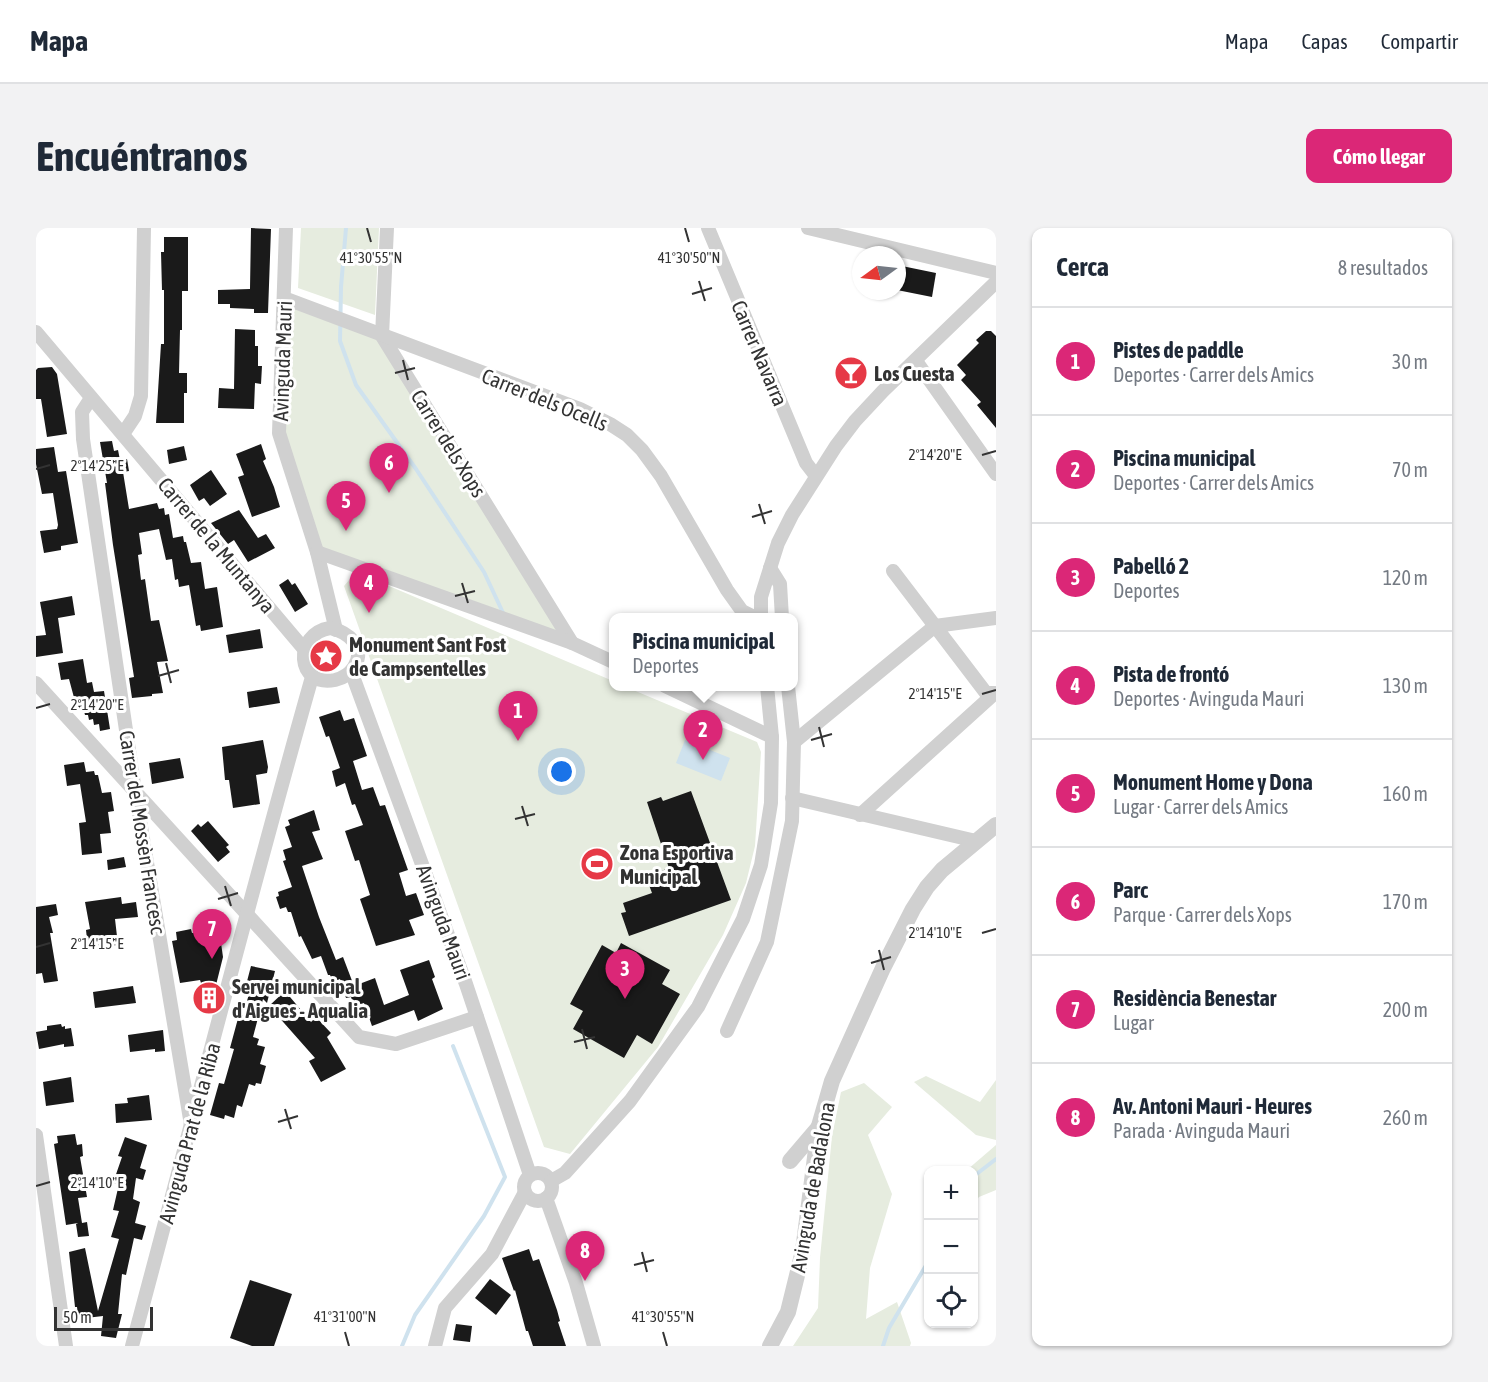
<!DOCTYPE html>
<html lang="es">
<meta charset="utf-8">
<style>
:root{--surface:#fff;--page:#f2f2f3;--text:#1f2937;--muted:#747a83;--line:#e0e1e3;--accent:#db2777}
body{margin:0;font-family:"Asap Condensed",sans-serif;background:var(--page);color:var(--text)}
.controls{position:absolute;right:18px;bottom:18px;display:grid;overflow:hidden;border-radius:12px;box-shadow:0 2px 4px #0004}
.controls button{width:54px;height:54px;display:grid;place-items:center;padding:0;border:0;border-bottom:2px solid var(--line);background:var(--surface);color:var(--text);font:30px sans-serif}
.compass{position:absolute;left:816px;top:18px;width:54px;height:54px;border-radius:50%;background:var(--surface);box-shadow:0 2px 4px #0004;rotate:255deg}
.scale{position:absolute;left:18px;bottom:15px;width:99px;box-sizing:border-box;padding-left:6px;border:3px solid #333;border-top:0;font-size:16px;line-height:21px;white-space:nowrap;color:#333;-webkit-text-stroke:4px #fff;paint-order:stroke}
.you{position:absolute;left:526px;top:544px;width:21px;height:21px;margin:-15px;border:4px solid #fff;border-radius:50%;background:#1a73e8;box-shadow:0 0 0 9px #1a73e833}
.badge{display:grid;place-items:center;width:39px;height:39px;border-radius:50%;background:var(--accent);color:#fff;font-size:20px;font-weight:700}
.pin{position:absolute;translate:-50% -50px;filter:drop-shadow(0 2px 3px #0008)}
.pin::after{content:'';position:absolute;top:32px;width:21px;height:18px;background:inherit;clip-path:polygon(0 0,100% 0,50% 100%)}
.popup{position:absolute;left:573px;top:385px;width:189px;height:78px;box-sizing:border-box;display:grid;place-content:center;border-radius:12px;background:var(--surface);filter:drop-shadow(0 2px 4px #0005);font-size:20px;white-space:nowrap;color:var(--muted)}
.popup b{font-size:22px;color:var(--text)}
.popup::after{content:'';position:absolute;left:50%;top:100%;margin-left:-12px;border:12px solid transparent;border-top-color:var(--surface)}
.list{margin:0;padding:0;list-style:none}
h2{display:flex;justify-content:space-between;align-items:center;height:78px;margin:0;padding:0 24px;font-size:26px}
h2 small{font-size:20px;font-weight:400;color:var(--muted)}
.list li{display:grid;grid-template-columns:39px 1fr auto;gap:18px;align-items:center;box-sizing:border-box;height:108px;padding:0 24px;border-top:2px solid var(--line)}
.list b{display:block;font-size:22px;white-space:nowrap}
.list p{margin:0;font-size:20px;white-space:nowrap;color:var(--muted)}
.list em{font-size:20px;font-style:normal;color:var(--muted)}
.icon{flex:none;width:33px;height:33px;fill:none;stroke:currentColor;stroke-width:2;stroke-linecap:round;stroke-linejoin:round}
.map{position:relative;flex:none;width:960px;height:1118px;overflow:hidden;border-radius:12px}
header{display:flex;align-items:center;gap:36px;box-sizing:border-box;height:84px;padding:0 30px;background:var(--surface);border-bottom:2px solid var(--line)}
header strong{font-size:28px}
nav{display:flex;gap:33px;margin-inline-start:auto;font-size:21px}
.intro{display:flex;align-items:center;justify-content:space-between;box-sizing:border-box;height:144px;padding:0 36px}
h1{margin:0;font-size:42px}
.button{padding:15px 27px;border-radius:12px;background:var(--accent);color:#fff;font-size:21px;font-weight:700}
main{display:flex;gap:36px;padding:0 36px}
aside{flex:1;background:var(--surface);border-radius:12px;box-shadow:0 2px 4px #0004}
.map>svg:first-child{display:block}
.green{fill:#e6ecdf}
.water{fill:#cfe2ee}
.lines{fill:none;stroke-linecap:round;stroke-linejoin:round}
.stream{stroke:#cfe2ee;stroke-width:4}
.building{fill:#1a1a1a}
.minor{stroke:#d0d0d0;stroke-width:14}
.tertiary{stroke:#d0d0d0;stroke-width:16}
.ticks{fill:none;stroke:#333;stroke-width:2}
.labels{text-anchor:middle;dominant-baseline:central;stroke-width:6;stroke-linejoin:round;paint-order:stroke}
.street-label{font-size:21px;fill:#333;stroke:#fff}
.poi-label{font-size:21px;font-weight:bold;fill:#333;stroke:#fff;text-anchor:start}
.ticks-label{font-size:15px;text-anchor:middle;fill:#333;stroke:#fff;stroke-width:6;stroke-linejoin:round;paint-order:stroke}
</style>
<header>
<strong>Mapa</strong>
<nav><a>Mapa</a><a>Capas</a><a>Compartir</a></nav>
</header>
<div class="intro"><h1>Encuéntranos</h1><a class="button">Cómo llegar</a></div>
<main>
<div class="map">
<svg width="960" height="1118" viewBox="0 0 960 1118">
<rect width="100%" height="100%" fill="#fff"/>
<g class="green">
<path d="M265,0H343L339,87L262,60Z"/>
<path d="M248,70L346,108L536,415L281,324L243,206Z"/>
<path d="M320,344L577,453V458L590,459L721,514L725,524L719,618L710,655L687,707L622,819L534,926L508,919L308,358Z"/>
<path d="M890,848L944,874L960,852V912L940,907L878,854Z"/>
<path d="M828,855L856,879L832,907L856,966L834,1040L830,1091L861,1074L875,1115L874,1118H757L782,1080L784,1030L796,908L805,864Z"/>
<path d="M960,917V962L943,969L938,975V942H931Z"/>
</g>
<path class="water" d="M649,512L694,530L685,553L640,535Z"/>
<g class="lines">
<g class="stream">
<path d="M310,0L305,59L304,113L320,157L380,241L448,344L468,387"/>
<path d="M938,948L960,931"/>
<path d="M366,1118L379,1087L448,988L469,949L417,818"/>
<path d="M847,1118L853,1100L892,1034"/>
</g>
</g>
<g class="building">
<path d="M215,0L235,1L232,85H218V81L194,80V76H182V62L214,61Z"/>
<path d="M128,9H152V63H146V102H144L143,145H151V165H148V195H120L125,116H128V62H126L125,24H128Z"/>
<path d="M861,37L900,45L896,69L861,62Z"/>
<path d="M199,101L219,102V118H222V138H226L225,156L219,155L218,181L182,180L183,160L198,161Z"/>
<path d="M950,103H955L960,108V200L941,177L945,174L925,152L930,147L921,137L943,115L940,112Z"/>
<path d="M16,139L21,146L31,206L11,209L5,171H0V142L2,140Z"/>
<path d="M76,213L78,223L82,222L84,232L91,231L93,243L87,244L93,281L121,275L123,281L128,280L129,287L133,286L137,310L147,308L148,314H150L155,335L165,334L169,361L181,359L187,399L165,403L164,397L160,398L153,357L143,359L142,351L139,352L136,331L130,332L123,301L103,305L106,326L102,327L105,352L109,351L115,393L123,392L132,433L121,434L127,465L116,466V468L96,470L93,450L98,449L77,317L69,255H71L64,214Z"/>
<path d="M225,216L230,231L227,233L238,259L244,279L216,289L202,249L208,247L200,226Z"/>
<path d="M148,218L151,232L133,236L131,222Z"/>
<path d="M18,219L22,244L30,243L42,315L25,318V322L8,325L4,303L21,301L22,297L17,265L6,266L0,236V221Z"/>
<path d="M175,242L191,266L174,278L168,270L163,273L154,257Z"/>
<path d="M203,282L222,310L230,306L239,320L212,334L198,312L192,316L175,295Z"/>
<path d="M252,351L256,357L259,355L272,376L259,384L243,357Z"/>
<path d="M36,368L39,387L22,390L27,425L0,429V408L10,407L4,374Z"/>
<path d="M224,401L227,420L193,425L190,407Z"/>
<path d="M47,431L51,455L56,454L58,464L68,463L74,501L64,503L63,496L58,497L57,491L53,492L52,487H49L48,483L46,484L45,480L42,481L41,477H40L33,451L25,452L22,435Z"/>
<path d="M241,459L244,475L213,480L211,464Z"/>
<path d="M304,482L308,493L318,490L331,528L317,533L326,562L337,559L344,578L349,577L372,642L363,645L370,668L380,665L388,687L373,692L379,707L340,718L324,671L334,667L323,632L319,633L309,603L327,597L319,576L316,577L309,555L300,559L296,543L304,540L293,508L290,509L283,489Z"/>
<path d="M227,512L232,539L231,545L220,547L224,576L197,580L193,552H189L186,519Z"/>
<path d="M144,530L148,550L116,556L113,535Z"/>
<path d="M48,534L50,544L58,543L59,547H62L66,565L75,564L78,583L72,584L75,605L64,606L66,625L46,627L43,595L50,594L44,556L31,558L28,537Z"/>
<path d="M655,563L695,672L593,708L585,685L590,684L587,675L616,665L610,649L633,640L611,574L625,569L627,573Z"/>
<path d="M278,582L284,602L276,604L287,631L266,638L283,689L300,732L307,729L318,758L339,750L348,777L373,767L364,742L393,732L399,749L396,751L407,781L382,793L378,782L336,798L328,775L318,778L315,769L310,770L304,751L297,754L294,747H292L285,728L276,731L265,708L263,709L255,684H252L250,679L244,681L240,669L243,668L242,664L256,659L247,633L250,632L247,622L256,619L249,599L254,597L252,592Z"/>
<path d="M172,593L193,617L190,619L194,624L182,634L155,603L162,596L165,599Z"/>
<path d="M88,629L90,639L72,642L71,632Z"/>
<path d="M85,669L86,676L100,674L102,689L79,691L82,717L52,720L50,702L54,701L49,674Z"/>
<path d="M20,676L22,687L13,689L17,705H14L22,753L8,755L6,745L0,746V679Z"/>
<path d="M155,701L156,705L183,701L187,729L179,761L166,758L164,752L144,755L136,713L141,712L140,704Z"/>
<path d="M585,715L634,742L626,756L644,766L616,816L601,807L588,830L537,801L547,783L534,776L566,717L580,725Z"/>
<path d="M215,738L239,743L231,775L227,771L217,809L223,811L221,817L229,819L224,836L230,838L225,856L220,855L219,858L213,856L206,879L201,877L198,890L189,887L188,891L174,887L183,855L188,856L198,821L194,820L204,783L208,784L214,762L209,761Z"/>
<path d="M97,758L100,775L59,780L57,764Z"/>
<path d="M249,763L275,794L280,789L295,805L291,809L310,841L285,854L273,833L279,830L233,778Z"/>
<path d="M25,796L26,799L29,798V801L35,800L38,818L28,819V816L3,821L0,804L11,802V798Z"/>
<path d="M127,802L129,823L119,824V821L94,824L92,807Z"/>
<path d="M35,849L38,874L10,878L7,854Z"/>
<path d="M113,867L116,892L80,895L79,876L92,875L91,870Z"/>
<path d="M39,906L41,917L46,916L47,928L44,929L51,969L42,970L46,995L51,994L53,1008L42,1009L40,996L42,995L30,997L18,916L22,915L21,908Z"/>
<path d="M89,909L111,917L104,940L110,942L107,952L100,950L97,971L104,974L99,995L110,998L106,1012L98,1010L90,1047L86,1046L82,1086H86L80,1110L65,1108L67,1088L50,1090L49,1086L42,1087L41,1079H39L33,1024L49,1020L62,1083L83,1011L75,1009L83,983L77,982L83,956L77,955L86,929L82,928Z"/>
<path d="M493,1021L497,1033L503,1031L521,1082L524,1093L522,1094L530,1118H497L492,1103H490L479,1062L478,1063L466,1030Z"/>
<path d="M454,1051L475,1067L460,1087L439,1070Z"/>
<path d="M214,1052L256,1066L238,1118H216L194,1110Z"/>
<path d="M420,1096L436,1098L434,1114L417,1112Z"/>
</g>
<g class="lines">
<g class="minor">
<path d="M250,0L243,205L281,324L300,402"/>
<path d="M351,0L346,108L536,415"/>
<path d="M672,0L770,235L780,248"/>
<path d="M772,0L960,45"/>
<path d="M248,70L544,181L574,196L591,207L606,222L625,248L691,362L706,383L720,390"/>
<path d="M0,104L268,421"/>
<path d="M880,133L960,246"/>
<path d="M55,170L46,184L47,211L99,563L155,897"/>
<path d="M87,206L99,188L105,168L108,0"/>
<path d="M281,324L536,415L577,434"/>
<path d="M734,340L744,356L746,390"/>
<path d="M857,343L950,465H960"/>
<path d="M725,390V369L742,315L756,287L800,218L819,193L847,163L960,54"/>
<path d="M294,400C312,404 331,419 318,439C314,446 307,450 299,452C260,460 257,406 294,400Z"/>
<path d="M315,443L430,756L494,947"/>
<path d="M0,455L323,809L360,816L441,789"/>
<path d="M629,458L736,509"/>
<path d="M758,514L899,398L960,390"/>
<path d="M756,570L940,613"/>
<path d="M824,587L959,465"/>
<path d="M691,803L731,714L756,593L758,514L752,458"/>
<path d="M0,907L30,1118"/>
<circle cx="502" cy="959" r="14"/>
<path d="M515,953L529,945L594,873L662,779L707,691L725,637L735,575L736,509L731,458"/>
<path d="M510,970L540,1055L558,1118"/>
<path d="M96,1118C156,895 213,671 276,449"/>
<path d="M399,1118L409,1080L456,1026L489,964"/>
</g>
<g class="tertiary">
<path d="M754,933L783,899"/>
<path d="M734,1118L752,1084L767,1023L783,898L796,853L847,740L877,681L891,659L906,642L960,597"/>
</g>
</g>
<path class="ticks" d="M331,0L335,14M649,0L653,14M663,53L669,73M656,66L676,60M367,132L372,152M359,145L379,140M946,227L960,223M0,241L14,237M723,276L729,296M716,289L736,283M426,355L432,375M419,368L439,363M130,435L135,455M122,448L143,442M946,466L960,462M0,480L14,476M783,499L788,519M775,512L796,506M486,578L492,598M479,591L499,586M189,658L195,678M182,671L202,665M946,705L960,701M0,719L14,715M843,722L848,742M835,735L855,729M546,801L551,821M538,814L559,809M249,881L255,901M242,894L262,888M0,958L14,954M606,1024L611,1044M598,1037L618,1032M309,1104L313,1118M627,1104L631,1118"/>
<defs>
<symbol id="bar-disc" viewBox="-11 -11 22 22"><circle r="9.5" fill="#e63946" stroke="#fff"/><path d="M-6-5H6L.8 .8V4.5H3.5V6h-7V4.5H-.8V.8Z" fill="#fff"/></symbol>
<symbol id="sight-disc" viewBox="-11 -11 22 22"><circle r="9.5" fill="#e63946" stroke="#fff"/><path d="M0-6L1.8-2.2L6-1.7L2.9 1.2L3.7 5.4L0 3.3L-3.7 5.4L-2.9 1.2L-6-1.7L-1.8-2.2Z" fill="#fff"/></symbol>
<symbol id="stadium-disc" viewBox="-11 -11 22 22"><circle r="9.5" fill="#e63946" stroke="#fff"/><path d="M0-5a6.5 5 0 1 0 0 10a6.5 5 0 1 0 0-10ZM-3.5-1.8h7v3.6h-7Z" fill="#fff"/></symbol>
<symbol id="building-disc" viewBox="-11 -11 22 22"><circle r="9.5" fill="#e63946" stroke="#fff"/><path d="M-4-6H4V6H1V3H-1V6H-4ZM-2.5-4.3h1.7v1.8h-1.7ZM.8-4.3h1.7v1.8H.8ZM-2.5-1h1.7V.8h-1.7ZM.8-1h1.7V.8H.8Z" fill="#fff"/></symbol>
</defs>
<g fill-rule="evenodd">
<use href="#bar-disc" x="796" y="126" width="38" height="38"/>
<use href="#sight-disc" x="271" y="409" width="38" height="38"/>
<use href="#stadium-disc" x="542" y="617" width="38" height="38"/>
<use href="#building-disc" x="154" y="751" width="38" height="38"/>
</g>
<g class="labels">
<g class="street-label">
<text transform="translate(724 125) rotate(67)">Carrer Navarra</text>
<text transform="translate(246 133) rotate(-88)">Avinguda Mauri</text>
<text transform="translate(509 171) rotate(22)">Carrer dels Ocells</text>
<text transform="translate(413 215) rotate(58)">Carrer dels Xops</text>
<text transform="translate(181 317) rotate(50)">Carrer de la Muntanya</text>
<text transform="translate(107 604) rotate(81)">Carrer del Mossèn Francesc</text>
<text transform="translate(408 694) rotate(70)">Avinguda Mauri</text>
<text transform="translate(153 905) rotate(-75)">Avinguda Prat de la Riba</text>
<text transform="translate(776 959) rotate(-80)">Avinguda de Badalona</text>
</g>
<g class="poi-label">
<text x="838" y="145">Los Cuesta</text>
<text x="313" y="416">Monument Sant Fost<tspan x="313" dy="24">de Campsentelles</tspan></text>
<text x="584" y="624">Zona Esportiva<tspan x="584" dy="24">Municipal</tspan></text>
<text x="196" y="758">Servei municipal<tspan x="196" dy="24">d'Aigues - Aqualia</tspan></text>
</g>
</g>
<g class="ticks-label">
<text x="335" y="35">41°30'55"N</text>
<text x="653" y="35">41°30'50"N</text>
<text x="899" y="232">2°14'20"E</text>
<text x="61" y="243">2°14'25"E</text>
<text x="899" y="471">2°14'15"E</text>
<text x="61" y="482">2°14'20"E</text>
<text x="899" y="710">2°14'10"E</text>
<text x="61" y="721">2°14'15"E</text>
<text x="61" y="960">2°14'10"E</text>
<text x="309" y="1094">41°31'00"N</text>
<text x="627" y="1094">41°30'55"N</text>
</g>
</svg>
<div class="controls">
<button>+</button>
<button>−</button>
<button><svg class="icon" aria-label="locate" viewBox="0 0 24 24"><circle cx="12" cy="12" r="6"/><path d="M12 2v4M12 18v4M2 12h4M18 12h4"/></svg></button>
</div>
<svg class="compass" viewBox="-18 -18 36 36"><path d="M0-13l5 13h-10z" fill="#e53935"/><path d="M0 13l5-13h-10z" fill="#747a83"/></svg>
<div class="scale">50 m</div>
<div class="you"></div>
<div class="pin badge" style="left:482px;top:513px">1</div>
<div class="pin badge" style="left:667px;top:532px">2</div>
<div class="popup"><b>Piscina municipal</b>Deportes</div>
<div class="pin badge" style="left:589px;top:771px">3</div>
<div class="pin badge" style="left:333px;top:385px">4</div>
<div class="pin badge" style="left:310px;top:303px">5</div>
<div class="pin badge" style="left:353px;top:265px">6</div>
<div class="pin badge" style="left:176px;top:731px">7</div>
<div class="pin badge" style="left:549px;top:1053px">8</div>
</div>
<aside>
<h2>Cerca<small>8 resultados</small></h2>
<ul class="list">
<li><span class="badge">1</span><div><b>Pistes de paddle</b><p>Deportes · Carrer dels Amics</p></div><em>30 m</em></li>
<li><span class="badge">2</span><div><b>Piscina municipal</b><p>Deportes · Carrer dels Amics</p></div><em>70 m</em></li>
<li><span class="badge">3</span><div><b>Pabelló 2</b><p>Deportes</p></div><em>120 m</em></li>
<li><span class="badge">4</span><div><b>Pista de frontó</b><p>Deportes · Avinguda Mauri</p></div><em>130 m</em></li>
<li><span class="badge">5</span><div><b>Monument Home y Dona</b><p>Lugar · Carrer dels Amics</p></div><em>160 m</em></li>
<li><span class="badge">6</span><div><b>Parc</b><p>Parque · Carrer dels Xops</p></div><em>170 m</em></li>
<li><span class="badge">7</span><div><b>Residència Benestar</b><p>Lugar</p></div><em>200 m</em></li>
<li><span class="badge">8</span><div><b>Av. Antoni Mauri - Heures</b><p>Parada · Avinguda Mauri</p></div><em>260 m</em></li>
</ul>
</aside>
</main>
